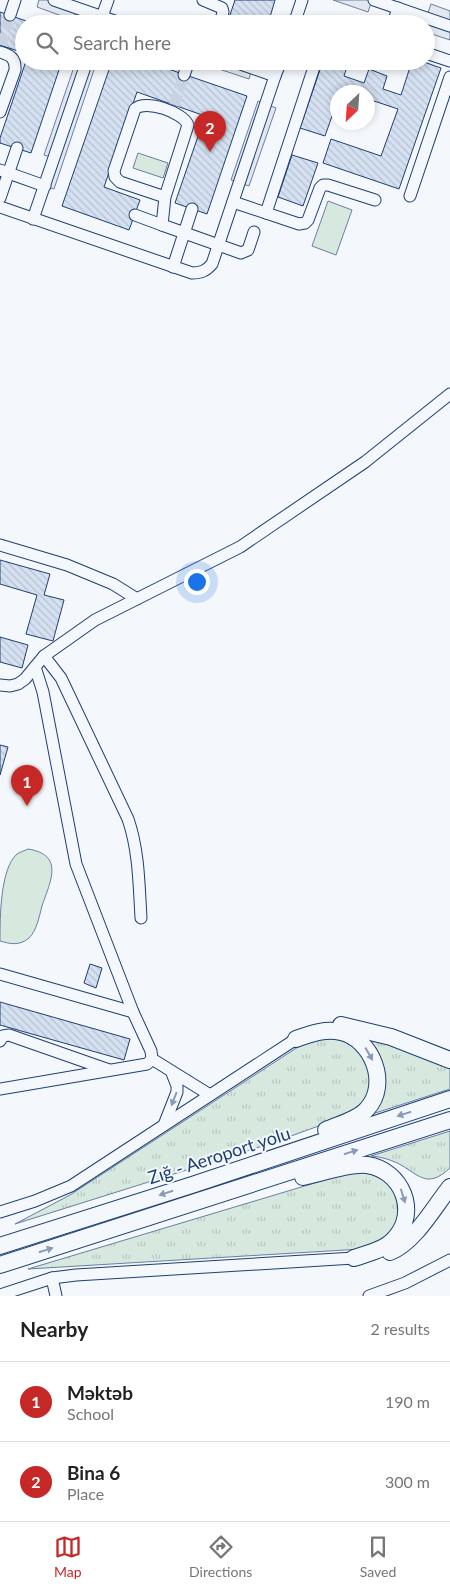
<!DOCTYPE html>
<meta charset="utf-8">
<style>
:root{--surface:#fff;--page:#f2f2f2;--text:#222;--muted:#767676;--line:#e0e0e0;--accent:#c62828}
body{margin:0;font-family:Lato,sans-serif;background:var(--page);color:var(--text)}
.compass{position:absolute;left:330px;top:85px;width:45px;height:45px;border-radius:50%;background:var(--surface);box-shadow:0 2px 8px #0003;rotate:205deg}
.you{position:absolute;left:196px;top:581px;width:18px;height:18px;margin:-12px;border:4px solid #fff;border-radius:50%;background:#1a73e8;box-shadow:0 0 0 8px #1a73e833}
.badge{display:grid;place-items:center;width:32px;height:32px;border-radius:50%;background:var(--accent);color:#fff;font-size:16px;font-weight:700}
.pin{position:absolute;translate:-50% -41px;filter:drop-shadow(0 1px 2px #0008)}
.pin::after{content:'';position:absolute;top:26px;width:18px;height:15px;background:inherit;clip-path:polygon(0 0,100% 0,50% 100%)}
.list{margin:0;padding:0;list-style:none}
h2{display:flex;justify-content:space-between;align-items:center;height:65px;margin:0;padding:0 20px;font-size:21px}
h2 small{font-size:16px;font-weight:400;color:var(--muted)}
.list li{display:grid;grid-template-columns:32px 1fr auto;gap:15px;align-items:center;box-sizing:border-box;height:80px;padding:0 20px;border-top:1px solid var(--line)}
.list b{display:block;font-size:19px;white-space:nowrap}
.list p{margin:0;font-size:16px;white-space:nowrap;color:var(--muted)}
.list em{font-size:16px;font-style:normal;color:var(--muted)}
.icon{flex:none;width:28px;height:28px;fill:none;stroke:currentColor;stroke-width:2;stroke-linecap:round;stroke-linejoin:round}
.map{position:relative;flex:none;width:450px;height:1296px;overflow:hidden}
.search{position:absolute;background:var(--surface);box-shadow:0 2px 8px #0003;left:15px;right:15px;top:15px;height:55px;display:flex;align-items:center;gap:12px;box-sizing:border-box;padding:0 18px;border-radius:28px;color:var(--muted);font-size:19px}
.sheet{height:225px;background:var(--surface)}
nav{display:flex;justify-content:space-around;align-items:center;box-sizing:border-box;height:70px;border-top:1px solid var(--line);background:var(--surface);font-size:14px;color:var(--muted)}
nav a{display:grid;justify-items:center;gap:2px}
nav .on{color:var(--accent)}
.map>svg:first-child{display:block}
.grass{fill:url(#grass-tufts);stroke:#687fa3}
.pitch{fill:#d7e8df;stroke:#687fa3}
.parking{fill:#e3e8f0;stroke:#687fa3}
.building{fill:url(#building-back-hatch);stroke:#1d3f73}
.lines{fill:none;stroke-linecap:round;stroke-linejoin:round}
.minor-tunnel{stroke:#c9d2e0;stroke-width:11;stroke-dasharray:11 5.5;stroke-linecap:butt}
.minor-casing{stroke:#1d3f73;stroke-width:13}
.highway-casing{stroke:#1d3f73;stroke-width:18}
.minor{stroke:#f4f7fb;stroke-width:11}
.highway{stroke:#f4f7fb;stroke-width:16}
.oneway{fill:#889bb7}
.labels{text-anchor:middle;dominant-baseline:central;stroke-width:4;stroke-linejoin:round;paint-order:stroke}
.street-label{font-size:18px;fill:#1d3f73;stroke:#f4f7fb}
</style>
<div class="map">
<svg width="450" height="1296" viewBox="0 0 450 1296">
<defs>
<pattern id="grass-tufts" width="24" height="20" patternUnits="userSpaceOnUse" patternTransform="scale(1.25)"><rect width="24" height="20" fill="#d7e8df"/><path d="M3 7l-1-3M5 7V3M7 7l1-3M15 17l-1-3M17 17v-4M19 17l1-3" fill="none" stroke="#b8c8c3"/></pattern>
<pattern id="building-back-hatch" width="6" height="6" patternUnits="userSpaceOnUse" patternTransform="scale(1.25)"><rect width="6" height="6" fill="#d5e0f0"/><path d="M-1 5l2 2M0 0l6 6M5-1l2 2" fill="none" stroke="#b6c1d1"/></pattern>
</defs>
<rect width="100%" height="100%" fill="#f4f7fb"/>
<g class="grass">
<path d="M327,1036L356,1045L370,1066L371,1094L352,1114L266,1145L15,1224L70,1195L298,1047L310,1041Z"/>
<path d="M367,1036L450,1068V1089L369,1115L382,1100L384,1090Z"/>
<path d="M450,1131V1168C428,1188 421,1177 401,1165C392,1160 382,1157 371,1156Z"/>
<path d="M365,1171L379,1174L399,1194L397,1223L390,1236L362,1249L28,1269L338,1176Z"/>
</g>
<g class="pitch">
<path d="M138,153L168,163L163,178L133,168Z"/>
<path d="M328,201L352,210L336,255L312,246Z"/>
<path d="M28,849C65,855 50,882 42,906C39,917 37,930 29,938C20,946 10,944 0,941C0,918 0,869 17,854C20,852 24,851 28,849Z"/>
</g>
<g class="parking">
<path d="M39,0H54L77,8L73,20L37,7Z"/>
<path d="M333,0H372L368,12Z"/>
<path d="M431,4L450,11V40L426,32V24H424Z"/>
<path d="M76,61H97L54,189L45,186L54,158L44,155Z"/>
<path d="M212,61H232L252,68L249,79L210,66Z"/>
<path d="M258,101L276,108L249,186L231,180Z"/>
</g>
<g class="building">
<path d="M235,0H275L268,24H245L229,18Z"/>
<path d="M0,12L35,24H24V53L0,45Z"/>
<path d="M26,61H62L31,153L0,143V138Z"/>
<path d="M112,61H145L247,96L207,214L175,203L205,116L137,92L104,187L140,200L129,230L62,206Z"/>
<path d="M323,61H349L344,76L364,83L369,69L387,76L383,89L401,95L412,61H421L441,68L399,189L323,163L331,139L381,156L398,109L368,99V92H349L341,90L340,92H338V99L325,136L300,128Z"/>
<path d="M292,155L318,163L303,206L278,197Z"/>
<path d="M0,560L50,574L44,595L64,600L53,641L26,634L37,595L0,584Z"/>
<path d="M0,637L28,645L22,668L0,662Z"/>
<path d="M0,745L8,747L0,775Z"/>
<path d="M90,964L102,968L96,988L84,983Z"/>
<path d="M0,1002L130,1039L124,1060L0,1025Z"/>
</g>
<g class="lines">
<g class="minor-tunnel">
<path d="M1,45L10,15"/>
<path d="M174,105L184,75"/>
</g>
<defs>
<g id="minor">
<path d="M54,0L123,24"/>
<path d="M203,0L222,8L223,12L220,24"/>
<path d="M374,0L450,26"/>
<path d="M10,15L15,0"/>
<path d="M100,22L108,0"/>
<path d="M294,24L302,0"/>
<path d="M331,24L332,22L342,24"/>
<path d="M393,24L398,8"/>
<path d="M0,52C10,55 16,58 15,70L0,112"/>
<path d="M426,53L450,61"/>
<path d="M232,61L275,76L281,61"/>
<path d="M184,75L189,61"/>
<path d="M0,170L45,186"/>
<path d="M410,196L450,77"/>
<path d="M165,197L188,125C183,112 145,99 135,109L114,171L115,177L120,182L165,197L162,225L241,253L248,250L254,232"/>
<path d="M0,198L17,148"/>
<path d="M233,202L299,224L305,223L308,220L320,188L323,185H328L375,200"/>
<path d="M0,207L192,273C201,273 206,271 212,264L275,76"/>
<path d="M266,213L316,61"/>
<path d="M135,215L162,225"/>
<path d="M33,219L87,61"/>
<path d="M173,267L192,209"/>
<path d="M0,545L67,565L113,584L137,599"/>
<path d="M44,656L61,678L128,819C139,851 139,885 141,918"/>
<path d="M0,685L10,686L18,684L25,679L44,656L95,620L240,547L365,462L450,394"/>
<path d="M0,974L133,1012"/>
<path d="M0,1041L3,1036L9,1035L109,1070"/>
<path d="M152,1059L210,1095"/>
<path d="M0,1089L147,1064L152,1059L151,1051L133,1012L76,864L43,692L35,667"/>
<path d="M164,1125L177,1092V1086L172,1073"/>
<path d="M0,1212L35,1201L71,1186L296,1039"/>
<path d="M52,1278L56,1296"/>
<path d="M0,1295L52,1278L76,1275L354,1258"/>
<path d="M369,1296L405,1283L450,1260"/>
</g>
<g id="highway">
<path d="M341,1025L391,1037L450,1060"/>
<path d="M296,1039C310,1034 326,1028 341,1032C372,1039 390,1084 367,1109C358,1120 339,1124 326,1130"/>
<path d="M303,1177C322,1173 349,1163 367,1165C402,1170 419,1212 395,1238C385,1250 368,1253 354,1258"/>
<path d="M0,1246L195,1184L450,1099"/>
<path d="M390,1252C415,1242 434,1207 450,1187"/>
<path d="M0,1265L450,1120"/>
</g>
</defs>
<use href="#minor" class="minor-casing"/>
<use href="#highway" class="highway-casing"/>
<use href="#minor" class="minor"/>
<use href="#highway" class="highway"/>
</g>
<defs><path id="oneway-solid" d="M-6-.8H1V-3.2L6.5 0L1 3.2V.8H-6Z" transform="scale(1.25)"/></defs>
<g class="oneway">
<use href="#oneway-solid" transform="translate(369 1054) rotate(60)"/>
<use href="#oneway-solid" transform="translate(174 1099) rotate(111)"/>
<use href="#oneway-solid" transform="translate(404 1114) rotate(162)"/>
<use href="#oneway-solid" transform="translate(351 1152) rotate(-18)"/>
<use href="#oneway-solid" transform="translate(166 1193) rotate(162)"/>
<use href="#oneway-solid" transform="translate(403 1196) rotate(73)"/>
<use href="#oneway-solid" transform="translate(46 1250) rotate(-18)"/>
</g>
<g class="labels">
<g class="street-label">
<text transform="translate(219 1155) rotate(-18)">Zığ - Aeroport yolu</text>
</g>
</g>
</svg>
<svg class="compass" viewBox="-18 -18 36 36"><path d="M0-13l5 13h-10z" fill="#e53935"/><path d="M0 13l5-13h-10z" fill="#767676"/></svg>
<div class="you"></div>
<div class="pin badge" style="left:27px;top:806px">1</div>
<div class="pin badge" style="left:210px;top:152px">2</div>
<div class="search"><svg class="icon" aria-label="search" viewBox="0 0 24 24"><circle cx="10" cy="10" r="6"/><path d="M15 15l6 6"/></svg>Search here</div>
</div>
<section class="sheet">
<h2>Nearby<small>2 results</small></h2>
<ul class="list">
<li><span class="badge">1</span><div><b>Məktəb</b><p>School</p></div><em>190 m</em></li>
<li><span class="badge">2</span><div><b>Bina 6</b><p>Place</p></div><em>300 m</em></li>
</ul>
</section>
<nav>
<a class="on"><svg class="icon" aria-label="map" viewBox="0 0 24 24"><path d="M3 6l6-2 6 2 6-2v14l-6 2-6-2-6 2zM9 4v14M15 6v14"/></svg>Map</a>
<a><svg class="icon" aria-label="directions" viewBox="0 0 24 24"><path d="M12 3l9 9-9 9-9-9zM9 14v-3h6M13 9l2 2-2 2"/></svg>Directions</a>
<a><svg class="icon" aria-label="saved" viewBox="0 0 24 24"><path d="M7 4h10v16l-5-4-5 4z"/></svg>Saved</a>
</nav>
